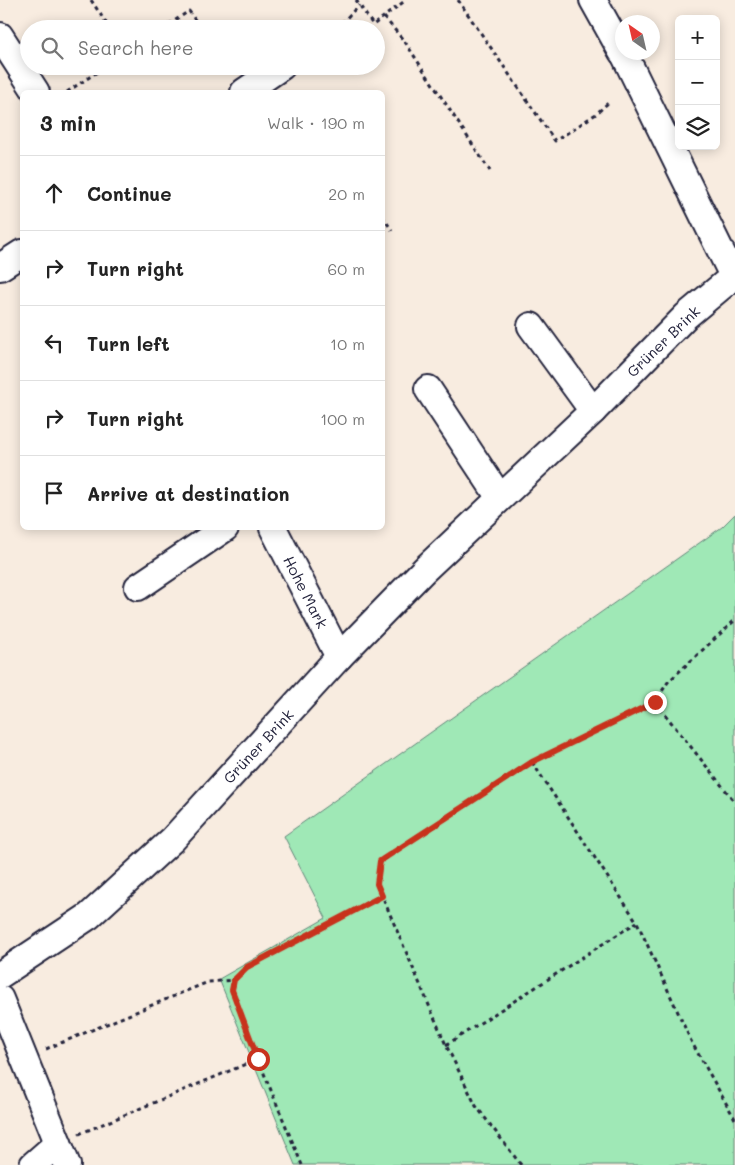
<!DOCTYPE html>
<meta charset="utf-8">
<style>
:root{--surface:#fff;--page:#f2f2f2;--text:#222;--muted:#767676;--line:#e0e0e0}
body{margin:0;font-family:Mali,sans-serif;background:var(--page);color:var(--text)}
.controls{position:absolute;right:15px;top:15px;display:grid;overflow:hidden;border-radius:8px;box-shadow:0 2px 12px #0003}
.controls button{width:45px;height:45px;display:grid;place-items:center;padding:0;border:0;border-bottom:1px solid var(--line);background:var(--surface);color:var(--text);font:25px sans-serif}
.compass{position:absolute;left:615px;top:15px;width:45px;height:45px;border-radius:50%;background:var(--surface);box-shadow:0 2px 12px #0003;rotate:326deg}
.stop{position:absolute;width:15px;height:15px;margin:-11px;border:4px solid #c8321e;border-radius:50%;background:#fff}
.stop.end{background:#c8321e;border-color:#fff;box-shadow:0 1px 5px #0008}
.list{margin:0;padding:0;list-style:none}
h2{display:flex;justify-content:space-between;align-items:center;height:65px;margin:0;padding:0 20px;font-size:21px}
h2 small{font-size:16px;font-weight:400;color:var(--muted)}
.list li{display:grid;grid-template-columns:32px 1fr auto;gap:15px;align-items:center;box-sizing:border-box;height:75px;padding:0 20px;border-top:1px solid var(--line)}
.list b{display:block;font-size:19px;white-space:nowrap}
.list em{font-size:16px;font-style:normal;color:var(--muted)}
.icon{flex:none;width:28px;height:28px;fill:none;stroke:currentColor;stroke-width:2;stroke-linecap:round;stroke-linejoin:round}
.map{position:relative;flex:none;width:735px;height:1165px;overflow:hidden}
.search{position:absolute;background:var(--surface);box-shadow:0 2px 12px #0003;left:20px;top:20px;width:365px;height:55px;display:flex;align-items:center;gap:12px;box-sizing:border-box;padding:0 18px;border-radius:28px;color:var(--muted);font-size:19px}
.panel{position:absolute;background:var(--surface);box-shadow:0 2px 12px #0003;left:20px;top:90px;width:365px;height:440px;border-radius:8px}
.map>svg:first-child{display:block}
.green{fill:#9fe8b6;stroke:#608578}
.lines{fill:none;stroke-linecap:round;stroke-linejoin:round}
.minor-casing{stroke:#22223b;stroke-width:30}
.path{stroke:#22223b;stroke-width:3;stroke-dasharray:4 4;stroke-linecap:butt}
.minor{stroke:#fff;stroke-width:26}
.route{stroke:#c8321e;stroke-width:6}
.labels{text-anchor:middle;dominant-baseline:central;stroke-width:4;stroke-linejoin:round;paint-order:stroke}
.street-label{font-size:15px;fill:#22223b;stroke:#fff}
</style>
<div class="map">
<svg width="735" height="1165" viewBox="0 0 735 1165">
<rect width="100%" height="100%" fill="#f8ece0"/>
<filter id="ink" filterUnits="userSpaceOnUse"><feTurbulence type="fractalNoise" baseFrequency=".02" numOctaves="2"/><feDisplacementMap in="SourceGraphic" scale="10" xChannelSelector="R" yChannelSelector="G"/><feConvolveMatrix kernelMatrix="1 2 1 2 8 2 1 2 1" color-interpolation-filters="sRGB"/></filter>
<g filter="url(#ink)">
<path class="green" d="M735,514V1165H295L219,979L326,918L284,836L722,527Z"/>
<g class="lines">
<defs>
<g id="minor">
<path d="M593,0L622,52"/>
<path d="M0,36L36,92"/>
<path d="M623,52L733,276"/>
<path d="M244,92L282,66"/>
<path d="M0,267L22,253"/>
<path d="M531,326L593,411"/>
<path d="M428,389L500,498"/>
<path d="M273,528L339,657"/>
<path d="M138,587L225,528"/>
<path d="M0,975L89,916L173,839L339,657L424,570L593,411L686,316L735,275"/>
<path d="M0,999L67,1165"/>
<path d="M33,1165L58,1143"/>
</g>
</defs>
<use href="#minor" class="minor-casing"/>
<g class="path">
<path d="M91,0L110,29"/>
<path d="M356,0L373,25L406,0"/>
<path d="M458,0L555,141L596,114L609,102"/>
<path d="M384,17L405,42L490,171"/>
<path d="M162,29L189,11L201,29"/>
<path d="M336,29L359,5"/>
<path d="M226,66L231,73"/>
<path d="M67,92L106,66"/>
<path d="M382,216L392,230"/>
<path d="M655,702L735,802"/>
<path d="M532,762L637,922L691,1041L735,1119"/>
<path d="M446,1045L637,922"/>
<path d="M46,1049L208,982L234,980"/>
<path d="M79,1134L258,1059"/>
<path d="M302,1165L258,1059L232,990L234,980L247,967L382,896"/>
<path d="M521,1165L476,1106L446,1045L377,884L380,861L532,762L655,702L668,682L735,620"/>
</g>
<use href="#minor" class="minor"/>
</g>
</g>
<g class="lines" filter="url(#ink)">
<path class="route" d="M258,1059L232,990L234,980L247,967L382,896L377,884L380,861L532,762L655,702"/>
</g>
<g class="labels">
<g class="street-label">
<text transform="translate(663 341) rotate(-44)">Grüner Brink</text>
<text transform="translate(306 592) rotate(63)">Hohe Mark</text>
<text transform="translate(258 746) rotate(-47)">Grüner Brink</text>
</g>
</g>
</svg>
<div class="controls">
<button>+</button>
<button>−</button>
<button><svg class="icon" aria-label="layers" viewBox="0 0 24 24"><path d="M12 4l9 5-9 5-9-5zM3 14l9 5 9-5"/></svg></button>
</div>
<svg class="compass" viewBox="-18 -18 36 36"><path d="M0-13l5 13h-10z" fill="#e53935"/><path d="M0 13l5-13h-10z" fill="#767676"/></svg>
<div class="stop" style="left:258px;top:1059px"></div>
<div class="stop end" style="left:655px;top:702px"></div>
<div class="search"><svg class="icon" aria-label="search" viewBox="0 0 24 24"><circle cx="10" cy="10" r="6"/><path d="M15 15l6 6"/></svg>Search here</div>
<section class="panel">
<h2>3 min<small>Walk · 190 m</small></h2>
<ul class="list">
<li><svg class="icon" aria-label="ahead" viewBox="0 0 24 24"><path d="M12 20V5M6 11l6-6 6 6"/></svg><div><b>Continue</b></div><em>20 m</em></li>
<li><svg class="icon" aria-label="right" viewBox="0 0 24 24"><path d="M7 20v-9h11M14 6l5 5-5 5"/></svg><div><b>Turn right</b></div><em>60 m</em></li>
<li><svg class="icon" aria-label="left" viewBox="0 0 24 24"><path d="M17 20v-9H6M10 6l-5 5 5 5"/></svg><div><b>Turn left</b></div><em>10 m</em></li>
<li><svg class="icon" aria-label="right" viewBox="0 0 24 24"><path d="M7 20v-9h11M14 6l5 5-5 5"/></svg><div><b>Turn right</b></div><em>100 m</em></li>
<li><svg class="icon" aria-label="arrive" viewBox="0 0 24 24"><path d="M6 21V4h12l-3 4 3 4H6"/></svg><div><b>Arrive at destination</b></div></li>
</ul>
</section>
</div>
